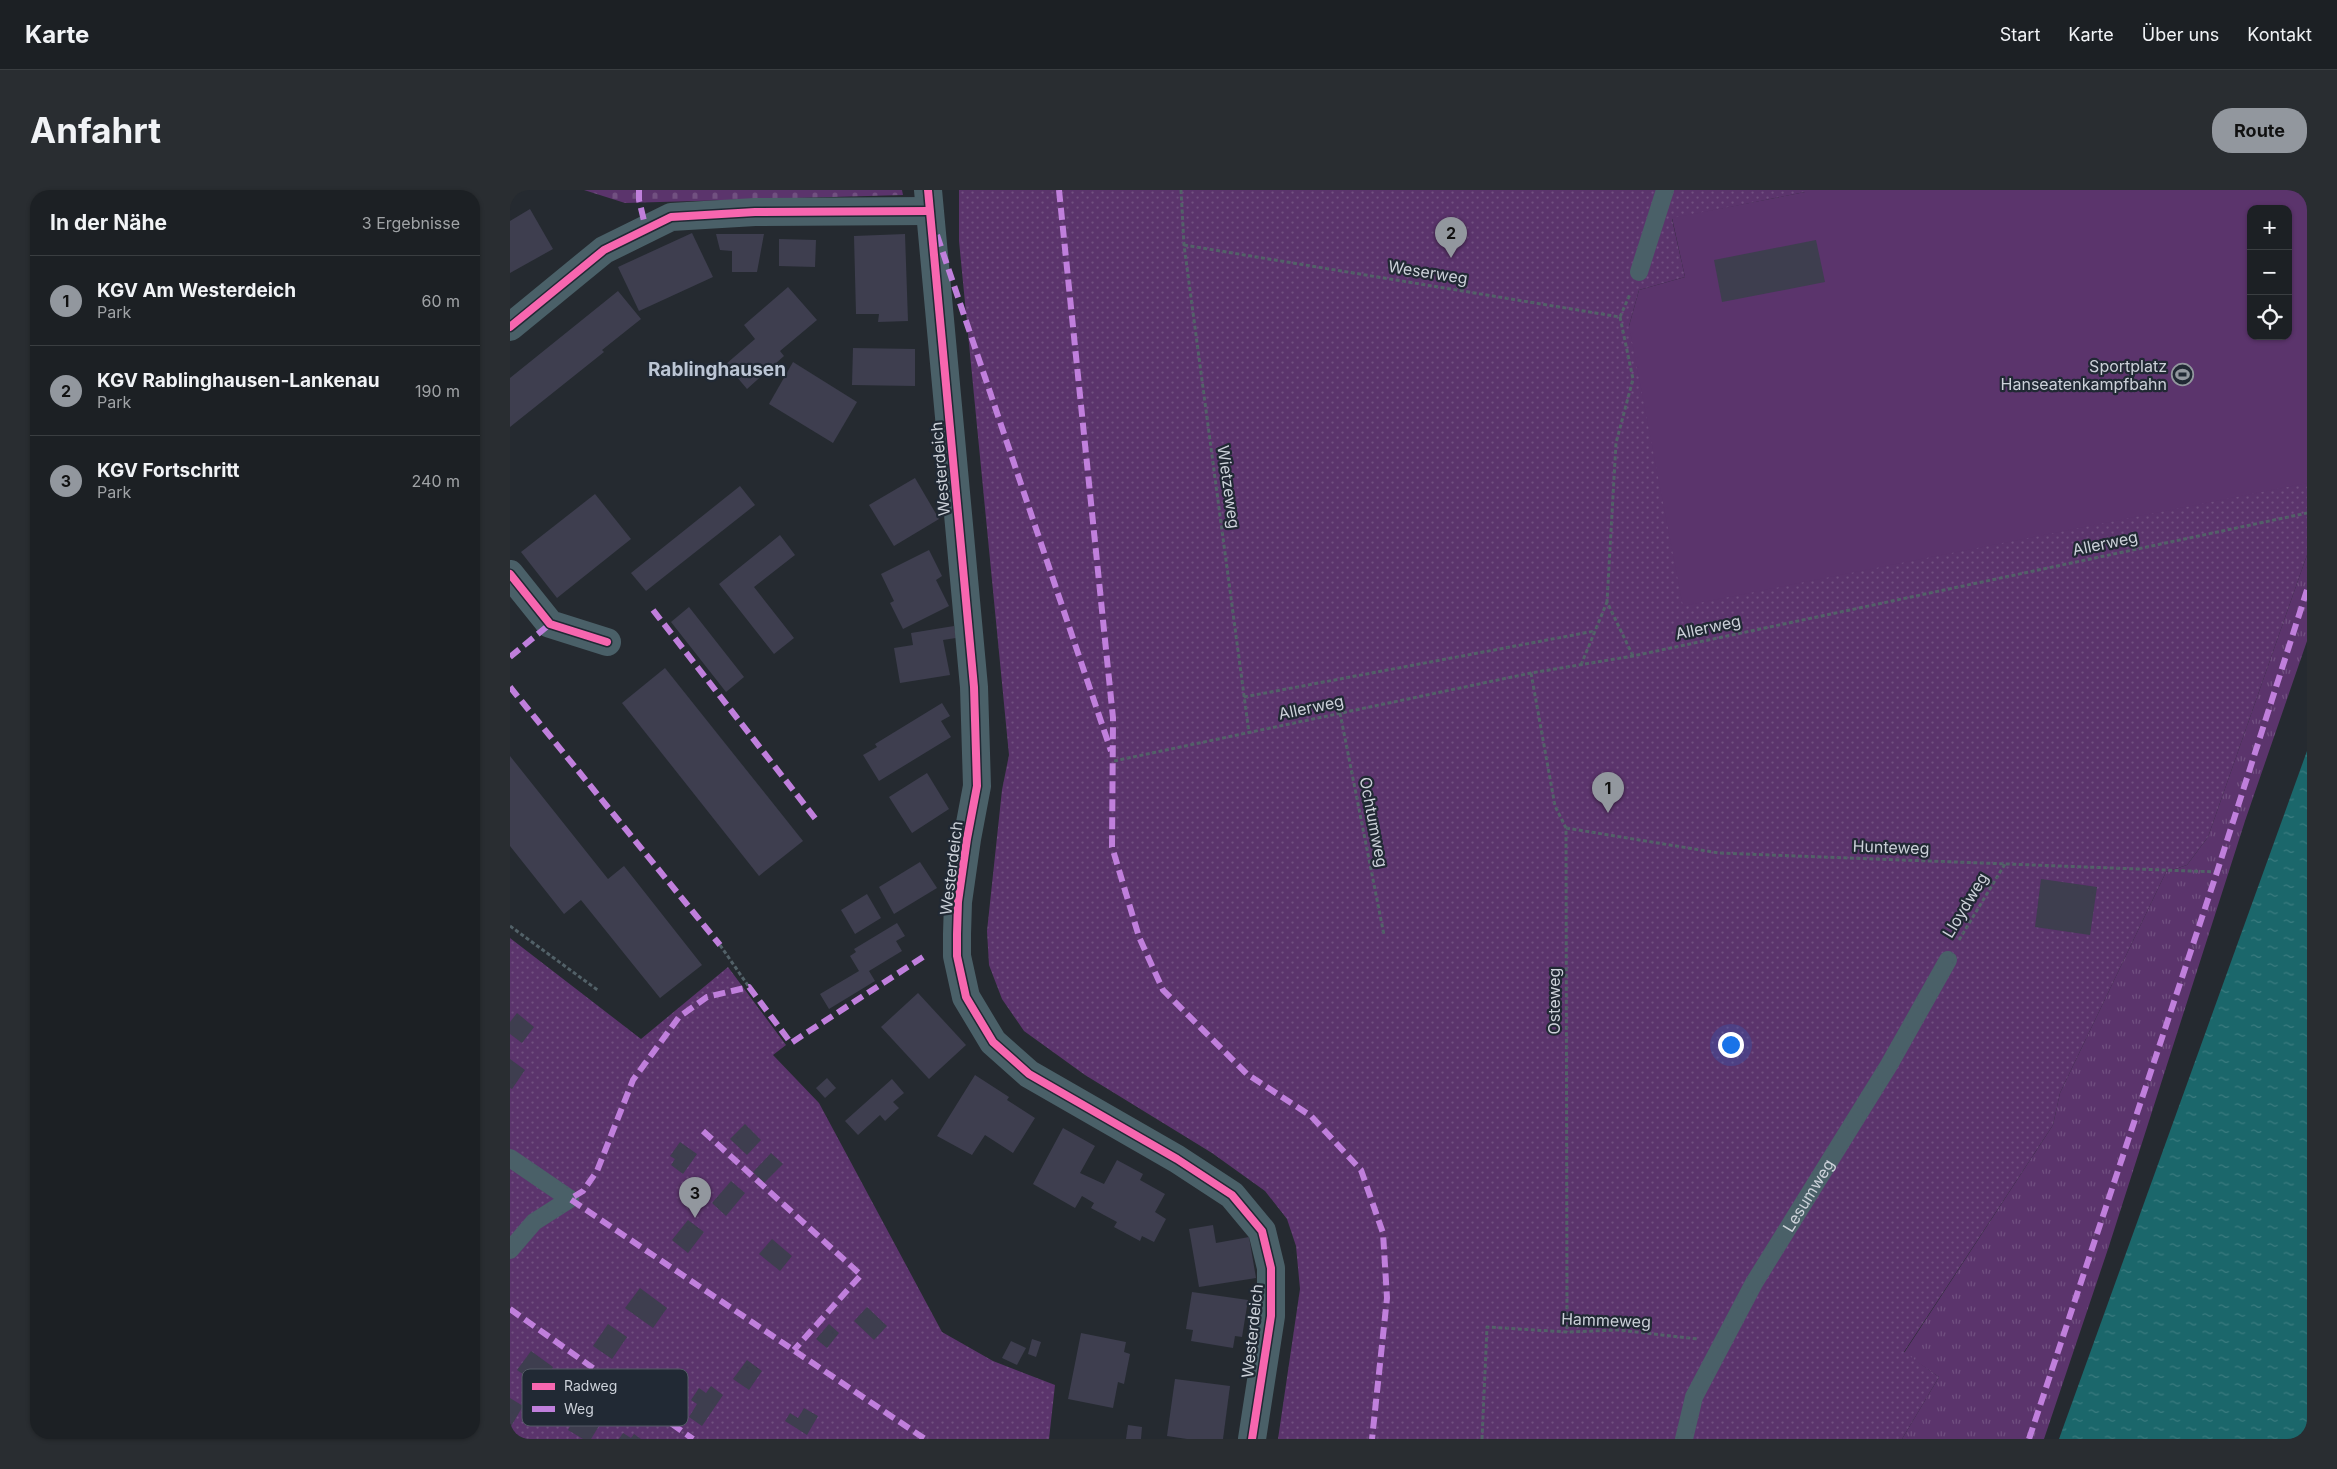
<!DOCTYPE html>
<html lang="de">
<meta charset="utf-8">
<style>
:root{--surface:#1c2024;--page:#292d31;--text:#f1f3f6;--muted:#a0a3a6;--line:#3a3e41;--accent:#92979e}
body{margin:0;font-family:Inter,sans-serif;background:var(--page);color:var(--text)}
.controls{position:absolute;right:15px;top:15px;display:grid;overflow:hidden;border-radius:10px;box-shadow:0 1px 4px #0004}
.controls button{width:45px;height:45px;display:grid;place-items:center;padding:0;border:0;border-bottom:1px solid var(--line);background:var(--surface);color:var(--text);font:25px sans-serif}
.you{position:absolute;left:1220px;top:854px;width:18px;height:18px;margin:-12px;border:4px solid #fff;border-radius:50%;background:#1a73e8;box-shadow:0 0 0 8px #1a73e833}
.badge{display:grid;place-items:center;width:32px;height:32px;border-radius:50%;background:var(--accent);color:#111;font-size:16px;font-weight:700}
.pin{position:absolute;translate:-50% -41px;filter:drop-shadow(0 1px 2px #0008)}
.pin::after{content:'';position:absolute;top:26px;width:18px;height:15px;background:inherit;clip-path:polygon(0 0,100% 0,50% 100%)}
.list{margin:0;padding:0;list-style:none}
h2{display:flex;justify-content:space-between;align-items:center;height:65px;margin:0;padding:0 20px;font-size:21px}
h2 small{font-size:16px;font-weight:400;color:var(--muted)}
.list li{display:grid;grid-template-columns:32px 1fr auto;gap:15px;align-items:center;box-sizing:border-box;height:90px;padding:0 20px;border-top:1px solid var(--line)}
.list b{display:block;font-size:19px;white-space:nowrap}
.list p{margin:0;font-size:16px;white-space:nowrap;color:var(--muted)}
.list em{font-size:16px;font-style:normal;color:var(--muted)}
.icon{flex:none;width:28px;height:28px;fill:none;stroke:currentColor;stroke-width:2;stroke-linecap:round;stroke-linejoin:round}
.map{position:relative;flex:none;width:1797px;height:1249px;overflow:hidden;border-radius:20px}
header{display:flex;align-items:center;gap:30px;box-sizing:border-box;height:70px;padding:0 25px;background:var(--surface);border-bottom:1px solid var(--line)}
header strong{font-size:24px}
nav{display:flex;gap:28px;margin-inline-start:auto;font-size:18px}
.intro{display:flex;align-items:center;justify-content:space-between;box-sizing:border-box;height:120px;padding:0 30px}
h1{margin:0;font-size:35px}
.button{padding:12px 22px;border-radius:20px;background:var(--accent);color:#111;font-size:18px;font-weight:700}
main{display:flex;gap:30px;padding:0 30px}
aside{flex:1;background:var(--surface);border-radius:20px;box-shadow:0 1px 4px #0004}
.map>svg:first-child{display:block}
.grass{fill:url(#grass-tufts)}
.cemetery{fill:url(#cemetery-stones)}
.park{fill:url(#park-dots)}
.pitch{fill:#5b346c;fill-rule:evenodd}
.water{fill:url(#water-ripples)}
.building{fill:#3e3e4f}
.lines{fill:none;stroke-linecap:round;stroke-linejoin:round}
.path{stroke:#526168;stroke-width:3;stroke-dasharray:4 2.5;stroke-linecap:butt}
.service{stroke:#4a6068;stroke-width:18}
.minor{stroke:#4a6068;stroke-width:28}
.quiet{stroke:#c07fdc;stroke-width:6;stroke-dasharray:12 6;stroke-linecap:butt}
.cycleway-casing{stroke:#212934;stroke-width:11}
.cycleway{stroke:#f766af;stroke-width:8}
.labels{text-anchor:middle;dominant-baseline:central;stroke-width:4.5;stroke-linejoin:round;paint-order:stroke}
.street-label{font-size:16px;fill:#ccd1d9;stroke:#212934}
.poi-label{font-size:16px;fill:#ccd1d9;stroke:#212934;text-anchor:end}
.quarter-label{font-size:19px;font-weight:bold;fill:#bcc6d5;stroke:#212934}
.key{fill:#212934;stroke:#545b66;stroke-width:1}
.key-label{font-size:14px;fill:#ccd1d9}
</style>
<header>
<strong>Karte</strong>
<nav><a>Start</a><a>Karte</a><a>Über uns</a><a>Kontakt</a></nav>
</header>
<div class="intro"><h1>Anfahrt</h1><a class="button">Route</a></div>
<main>
<aside>
<h2>In der Nähe<small>3 Ergebnisse</small></h2>
<ul class="list">
<li><span class="badge">1</span><div><b>KGV Am Westerdeich</b><p>Park</p></div><em>60 m</em></li>
<li><span class="badge">2</span><div><b>KGV Rablinghausen-Lankenau</b><p>Park</p></div><em>190 m</em></li>
<li><span class="badge">3</span><div><b>KGV Fortschritt</b><p>Park</p></div><em>240 m</em></li>
</ul>
</aside>
<div class="map">
<svg width="1797" height="1249" viewBox="0 0 1797 1249">
<defs>
<pattern id="grass-tufts" width="24" height="20" patternUnits="userSpaceOnUse" patternTransform="scale(1.25)"><rect width="24" height="20" fill="#5b346c"/><path d="M3 7l-1-3M5 7V3M7 7l1-3M15 17l-1-3M17 17v-4M19 17l1-3" fill="none" stroke="#715080"/></pattern>
<pattern id="cemetery-stones" width="16" height="16" patternUnits="userSpaceOnUse" patternTransform="scale(1.25)"><rect width="16" height="16" fill="#5b346c"/><path d="M2 7V4a2 2 0 0 1 4 0v3zM10 15v-3a2 2 0 0 1 4 0v3z" fill="#715080"/></pattern>
<pattern id="park-dots" width="8" height="8" patternUnits="userSpaceOnUse" patternTransform="scale(1.25)"><rect width="8" height="8" fill="#5b346c"/><path d="M2 2h.1M6 6h.1" fill="none" stroke="#715080" stroke-width="1.8" stroke-linecap="round"/></pattern>
<pattern id="water-ripples" width="26" height="14" patternUnits="userSpaceOnUse" patternTransform="scale(1.25)"><rect width="26" height="14" fill="#1b676b"/><path d="M2 4q2-2 4 0t4 0M15 11q2-2 4 0t4 0" fill="none" stroke="#3b7c80"/></pattern>
</defs>
<rect width="100%" height="100%" fill="#252a30"/>
<path class="grass" d="M1797,365V451L1735,631L1599,1056L1534,1249H1392L1429,1187L1394,1163L1543,935L1550,903L1656,682L1677,675L1698,647Z"/>
<path class="cemetery" d="M74,0H392L393,5L115,13Z"/>
<g class="park">
<path d="M449,0H1295V2L1162,29L1175,87L1129,100L1119,136L1797,293V365L1698,647L1677,675L1656,682L1550,903L1543,935L1394,1162L1429,1187L1392,1249H768L790,1099L786,1056L777,1029L755,1001L702,963L575,885L514,841L492,809L479,775L477,741L492,600L499,565L449,51Z"/>
<path d="M0,748L131,849L218,777L276,855L263,865L309,913L432,1142L483,1171L545,1195L539,1249H0Z"/>
</g>
<path class="pitch" d="M1295,0H1797V293L1173,416L1119,136L1129,100L1175,87L1162,28L1295,2ZM1741,19H1778V146H1741Z"/>
<path class="water" d="M1797,561V1249H1549Z"/>
<g class="building">
<path d="M20,19L43,59L0,83V31Z"/>
<path d="M182,43L203,87L129,121L108,77Z"/>
<path d="M206,44H254L247,82H222V61L210,60Z"/>
<path d="M395,44L398,131L368,132L369,124H346L344,46Z"/>
<path d="M269,49L306,50L305,77L269,76Z"/>
<path d="M1306,50L1315,92L1212,112L1204,70Z"/>
<path d="M278,97L307,130L270,161L274,166L237,199L216,174L245,149L234,135Z"/>
<path d="M108,101L131,129L92,160L94,162L0,237V188Z"/>
<path d="M343,158L405,159V196L342,195Z"/>
<path d="M283,172L347,212L323,253L259,214Z"/>
<path d="M405,288L429,329L384,356L359,315Z"/>
<path d="M230,296L245,315L136,401L121,383Z"/>
<path d="M85,304L121,349L47,408L11,362Z"/>
<path d="M270,345L285,365L244,397L284,448L264,464L209,394Z"/>
<path d="M419,360L432,386L426,390L439,416L393,439L380,413L384,411L371,384Z"/>
<path d="M179,417L234,487L216,502L161,432Z"/>
<path d="M444,436L446,448L433,450L440,485L390,493L384,458L403,455L401,443Z"/>
<path d="M155,478L293,651L249,686L112,513Z"/>
<path d="M432,513L440,526L431,531L441,547L369,591L353,565L367,557L365,554Z"/>
<path d="M0,566L98,689L114,676L192,775L150,808L71,710L54,724L0,656Z"/>
<path d="M417,583L439,619L402,643L379,607Z"/>
<path d="M410,672L427,698L384,724L369,697Z"/>
<path d="M1531,689L1587,697L1580,745L1525,737Z"/>
<path d="M357,704L371,728L345,744L331,720Z"/>
<path d="M387,733L395,746L386,751L392,761L359,781L365,791L319,819L310,804L349,781L340,766L346,762L344,759Z"/>
<path d="M408,803L456,855L419,889L371,837Z"/>
<path d="M7,823L24,837L12,853L0,844V832Z"/>
<path d="M0,869L15,880L2,899L0,898Z"/>
<path d="M465,885L499,907L497,910L525,928L503,963L475,945L462,965L427,946Z"/>
<path d="M317,888L326,898L315,908L306,898Z"/>
<path d="M382,889L394,903L383,912L389,918L375,931L370,925L348,945L335,931Z"/>
<path d="M235,934L251,950L237,965L220,949Z"/>
<path d="M553,938L585,956L570,983L594,994L607,970L633,984L630,990L655,1004L645,1022L656,1029L644,1052L632,1046L630,1051L604,1037L607,1032L581,1018L584,1013L572,1006L565,1018L523,994Z"/>
<path d="M170,952L187,964L173,984L161,975L165,969L160,966Z"/>
<path d="M261,963L273,974L254,993L243,982Z"/>
<path d="M221,991L235,1003L216,1026L202,1013Z"/>
<path d="M178,1030L194,1042L178,1063L162,1050Z"/>
<path d="M703,1035L706,1053L739,1047L746,1088L689,1097L679,1039Z"/>
<path d="M262,1049L282,1066L270,1081L249,1064Z"/>
<path d="M130,1098L157,1118L143,1138L115,1118Z"/>
<path d="M682,1102L738,1110L732,1147L725,1146L723,1158L681,1151L683,1140L676,1139Z"/>
<path d="M357,1117L377,1136L364,1150L344,1131Z"/>
<path d="M98,1134L117,1147L102,1169L83,1156Z"/>
<path d="M319,1134L329,1143L317,1158L306,1149Z"/>
<path d="M571,1143L616,1152L614,1162L620,1164L614,1194L608,1192L603,1218L558,1209Z"/>
<path d="M522,1149L531,1152L526,1167L518,1164Z"/>
<path d="M501,1151L516,1158L507,1175L492,1168Z"/>
<path d="M21,1161L43,1177L30,1196L7,1180Z"/>
<path d="M237,1170L252,1181L239,1200L223,1189Z"/>
<path d="M665,1189L720,1196L713,1249H677L657,1246Z"/>
<path d="M201,1196L213,1205L192,1236L179,1227L187,1214L181,1210L189,1198L196,1203Z"/>
<path d="M0,1208L13,1216L0,1238Z"/>
<path d="M294,1218L308,1226L297,1245L275,1231L280,1223L288,1228Z"/>
<path d="M70,1219L92,1231L81,1249H73L58,1240Z"/>
<path d="M618,1235L632,1237L631,1249H616Z"/>
<path d="M113,1243L121,1248L124,1244L131,1249H109Z"/>
</g>
<g class="lines">
<g class="path">
<path d="M671,0L674,55L739,543"/>
<path d="M674,55L1110,127L1120,104"/>
<path d="M1110,127L1123,189L1106,253L1097,412L1123,466"/>
<path d="M1071,475L1097,412"/>
<path d="M1021,483L1045,616L1056,638L1057,1142"/>
<path d="M734,507L1085,441"/>
<path d="M830,523L874,745"/>
<path d="M604,571L1021,483L1123,466L1797,323"/>
<path d="M1056,638L1209,663L1707,682"/>
<path d="M0,736L89,801"/>
<path d="M1449,750L1495,674"/>
<path d="M210,755L239,797"/>
<path d="M972,1249L977,1137L1057,1142L1108,1140L1188,1149"/>
</g>
<g class="service">
<path d="M1129,82L1155,0"/>
<path d="M0,968L60,1009L24,1032L0,1060"/>
<path id="s1" d="M1174,1249L1184,1207L1244,1093L1379,875L1438,770"/>
</g>
<g class="minor">
<path d="M418,0L464,497L467,596L457,649L448,712L447,744V766L456,807L483,852L519,884L667,969L722,1005L752,1041L761,1078V1126L742,1249"/>
<path d="M0,137L94,60L161,27L245,22L419,21"/>
<path d="M0,384L40,434L97,452"/>
</g>
<g class="quiet">
<path d="M129,0V10L136,39"/>
<path d="M549,0L603,528L602,657L629,747L653,800L737,884L801,926L851,980L873,1043L877,1108L862,1249"/>
<path d="M427,45L601,561"/>
<path d="M143,420L308,632"/>
<path d="M0,467L40,434"/>
<path d="M0,497L210,755"/>
<path d="M413,767L281,853L239,797L197,807L169,827L123,890L87,981L73,1001L60,1009L415,1249"/>
<path d="M193,941L351,1085L284,1160"/>
<path d="M0,1119L183,1249"/>
<path d="M1519,1249L1707,682L1797,400"/>
</g>
<defs>
<g id="cycleway">
<path d="M418,0L464,497L467,596L457,649L448,712L447,744V766L456,807L483,852L519,884L667,969L722,1005L752,1041L761,1078V1126L742,1249"/>
<path d="M0,137L94,60L161,27L245,22L419,21"/>
<path d="M0,384L40,434L97,452"/>
</g>
</defs>
<use href="#cycleway" class="cycleway-casing"/>
<use href="#cycleway" class="cycleway"/>
</g>
<defs>
<symbol id="stadium-ring" viewBox="-11 -11 22 22"><circle r="9.5" fill="#212934" stroke="#92979e" stroke-width="1.5"/><path d="M0-5a6.5 5 0 1 0 0 10a6.5 5 0 1 0 0-10ZM-3.5-1.8h7v3.6h-7Z" fill="#92979e"/></symbol>
</defs>
<g fill-rule="evenodd">
<use href="#stadium-ring" x="1660" y="172" width="25" height="25"/>
</g>
<g class="labels">
<g class="street-label">
<text transform="translate(918 82) rotate(9)">Weserweg</text>
<text transform="translate(430 279) rotate(-95)">Westerdeich</text>
<text transform="translate(719 297) rotate(82)">Wietzeweg</text>
<text transform="translate(1595 353) rotate(-12)">Allerweg</text>
<text transform="translate(1198 437) rotate(-12)">Allerweg</text>
<text transform="translate(801 517) rotate(-12)">Allerweg</text>
<text transform="translate(864 632) rotate(79)">Ochtumweg</text>
<text transform="translate(1381 657) rotate(2)">Hunteweg</text>
<text transform="translate(441 678) rotate(-83)">Westerdeich</text>
<text transform="translate(1455 715) rotate(-59)">Lloydweg</text>
<text transform="translate(1044 811) rotate(-90)">Osteweg</text>
<text stroke="none"><textPath href="#s1" startOffset="275">Lesumweg</textPath></text>
<text transform="translate(1096 1130) rotate(2)">Hammeweg</text>
<text transform="translate(742 1141) rotate(-84)">Westerdeich</text>
</g>
<g class="poi-label">
<text x="1657" y="176">Sportplatz<tspan x="1657" dy="18">Hanseatenkampfbahn</tspan></text>
</g>
<g class="quarter-label">
<text x="207" y="179">Rablinghausen</text>
</g>
</g>
<rect x="12" y="1179" width="166" height="57" rx="8" class="key"/>
<rect x="22" y="1193" width="23" height="7" fill="#f766af"/>
<rect x="22" y="1216" width="23" height="6" fill="#c07fdc"/>
<g class="key-label">
<text x="54" y="1201">Radweg</text>
<text x="54" y="1224">Weg</text>
</g>
</svg>
<div class="controls">
<button>+</button>
<button>−</button>
<button><svg class="icon" aria-label="locate" viewBox="0 0 24 24"><circle cx="12" cy="12" r="6"/><path d="M12 2v4M12 18v4M2 12h4M18 12h4"/></svg></button>
</div>
<div class="you"></div>
<div class="pin badge" style="left:1098px;top:623px">1</div>
<div class="pin badge" style="left:941px;top:68px">2</div>
<div class="pin badge" style="left:185px;top:1028px">3</div>
</div>
</main>
